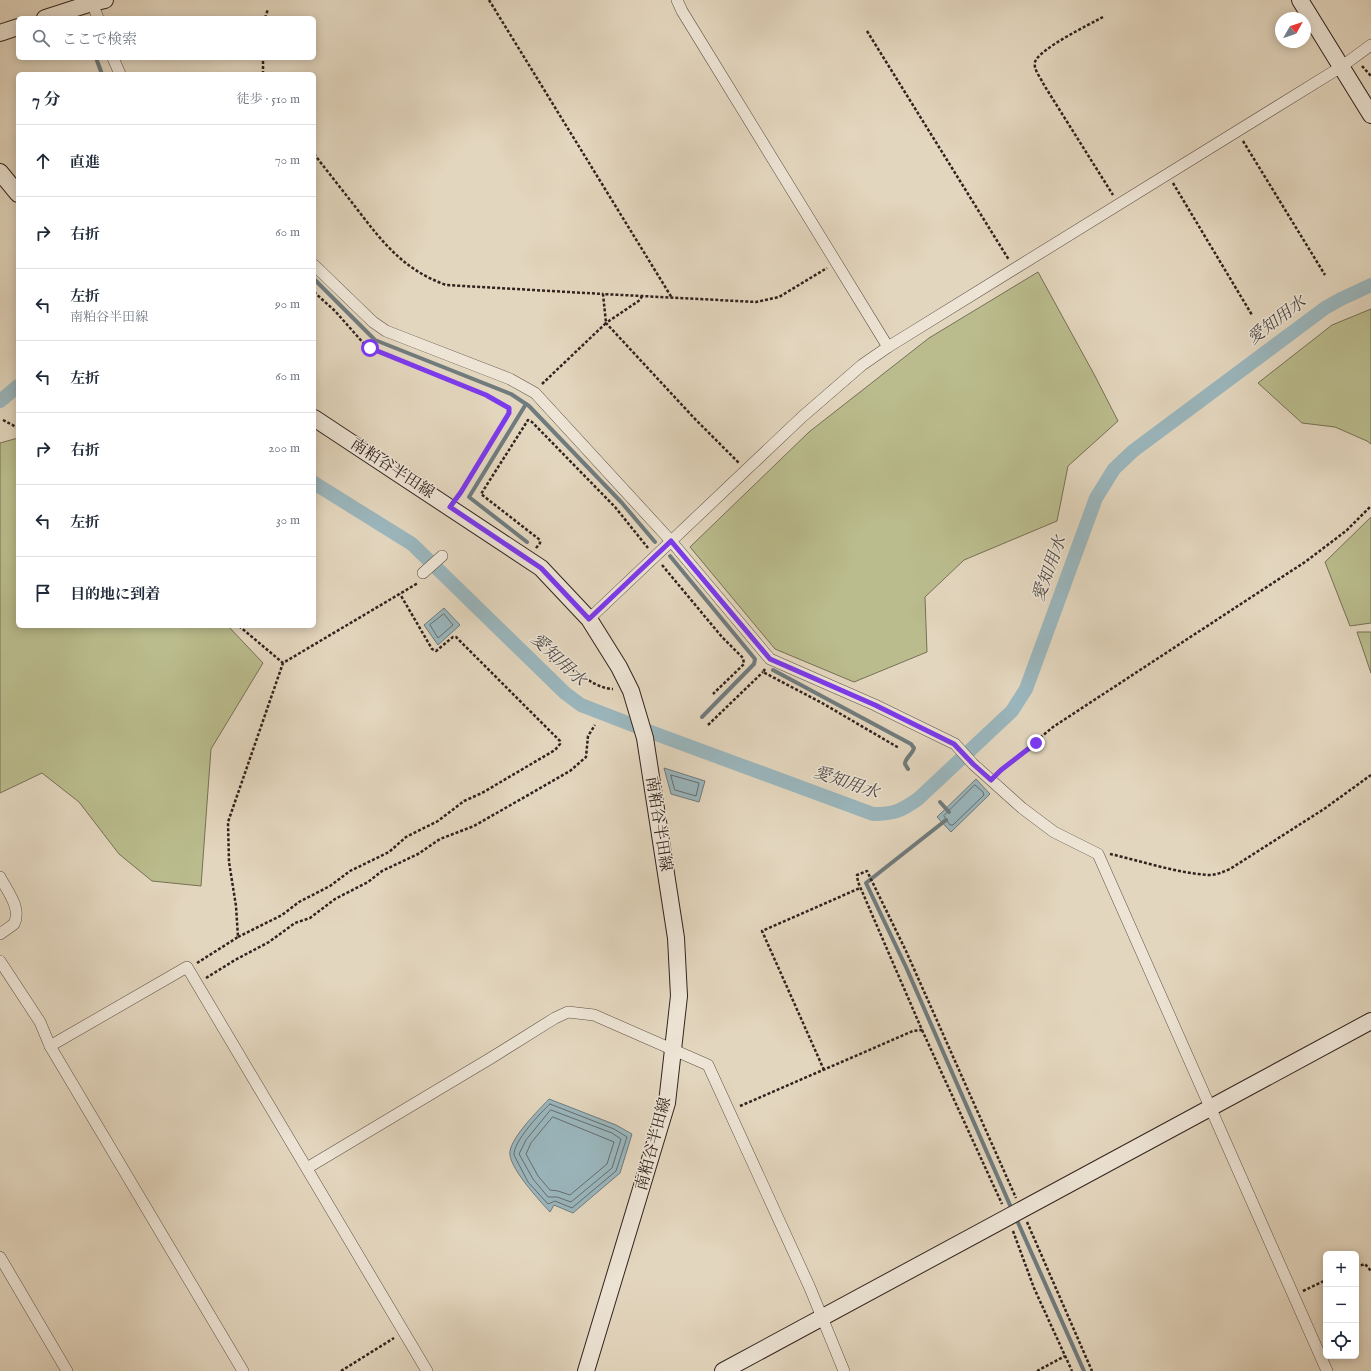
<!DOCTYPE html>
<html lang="ja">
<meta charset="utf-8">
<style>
:root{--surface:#fff;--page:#f2f2f3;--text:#1f2937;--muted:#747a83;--line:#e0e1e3}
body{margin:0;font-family:"IM FELL English","Noto Serif JP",serif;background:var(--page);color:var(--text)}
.controls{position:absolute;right:12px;bottom:12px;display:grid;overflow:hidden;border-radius:6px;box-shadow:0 2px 10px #0003}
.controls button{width:36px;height:36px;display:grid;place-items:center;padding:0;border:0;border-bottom:1px solid var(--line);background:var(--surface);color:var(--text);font:20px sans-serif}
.compass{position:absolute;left:1275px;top:12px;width:36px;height:36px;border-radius:50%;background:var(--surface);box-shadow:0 2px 10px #0003;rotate:50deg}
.stop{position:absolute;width:12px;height:12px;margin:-9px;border:3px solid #7c3aed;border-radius:50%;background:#fff}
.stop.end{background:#7c3aed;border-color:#fff;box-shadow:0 1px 4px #0008}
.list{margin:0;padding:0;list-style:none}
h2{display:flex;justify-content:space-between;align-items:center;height:52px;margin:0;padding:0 16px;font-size:17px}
h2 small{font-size:13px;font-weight:400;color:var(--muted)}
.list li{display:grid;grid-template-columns:26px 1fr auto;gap:12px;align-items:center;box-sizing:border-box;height:72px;padding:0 16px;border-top:1px solid var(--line)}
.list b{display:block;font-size:15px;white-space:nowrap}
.list p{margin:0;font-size:13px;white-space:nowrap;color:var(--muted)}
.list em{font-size:13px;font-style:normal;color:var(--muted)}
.icon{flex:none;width:22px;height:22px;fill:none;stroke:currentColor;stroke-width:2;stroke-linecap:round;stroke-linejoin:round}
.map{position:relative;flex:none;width:1371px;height:1371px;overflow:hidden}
.search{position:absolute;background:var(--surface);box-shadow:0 2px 10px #0003;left:16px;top:16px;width:300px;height:44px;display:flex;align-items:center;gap:10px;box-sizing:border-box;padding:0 14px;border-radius:6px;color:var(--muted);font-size:15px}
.panel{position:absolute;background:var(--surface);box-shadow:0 2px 10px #0003;left:16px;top:72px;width:300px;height:556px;border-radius:6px}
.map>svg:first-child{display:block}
.green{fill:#babc8d;stroke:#767056}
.water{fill:#9ab6bd;stroke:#707b7d}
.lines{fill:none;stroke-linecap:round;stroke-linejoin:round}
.shore{stroke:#666c6e;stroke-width:1}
.stream{stroke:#707b7d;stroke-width:4}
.canal{stroke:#9ab6bd;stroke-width:14}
.street-casing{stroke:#5e5046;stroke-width:12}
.secondary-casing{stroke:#32231e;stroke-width:18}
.path{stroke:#32231e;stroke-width:2.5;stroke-dasharray:3 2;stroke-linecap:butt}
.street{stroke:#ede4d5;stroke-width:11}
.secondary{stroke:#ede4d5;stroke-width:16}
.route{stroke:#7c3aed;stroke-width:5}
.labels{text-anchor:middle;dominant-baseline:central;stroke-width:3;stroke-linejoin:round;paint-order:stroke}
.street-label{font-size:16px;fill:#32231e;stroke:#ede4d5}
.water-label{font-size:17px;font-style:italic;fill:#4c4846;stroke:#ede4d5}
</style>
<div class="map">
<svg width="1371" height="1371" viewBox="0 0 1371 1371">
<rect width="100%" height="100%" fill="#e3d6be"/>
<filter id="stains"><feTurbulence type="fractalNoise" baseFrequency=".005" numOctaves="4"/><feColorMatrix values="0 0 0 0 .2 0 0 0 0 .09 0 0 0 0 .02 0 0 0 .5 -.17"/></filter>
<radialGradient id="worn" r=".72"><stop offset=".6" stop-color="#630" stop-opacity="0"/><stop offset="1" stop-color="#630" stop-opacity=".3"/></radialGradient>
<g class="green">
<path d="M1038,272L1095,376L1118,421L1068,466L1057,521L964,560L925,597L927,652L854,682L775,649L690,547L809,432L929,338Z"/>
<path d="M1371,309V444L1367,441L1335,427L1302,423L1258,383L1332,325Z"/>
<path d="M18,438V626H228L263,663L211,749L201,886L152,881L119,854L79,802L42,773L0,793V443Z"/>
<path d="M1371,517V623L1350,626L1325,562Z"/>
<path d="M1357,632H1371V673Z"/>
</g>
<g class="water">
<path d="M444,608L460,625L438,645L424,625Z"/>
<path d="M664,768L705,781L699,802L671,794Z"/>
<path d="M976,779L990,794L951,832L937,817Z"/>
<path d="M549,1099L616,1125L632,1134L620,1173L573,1213L554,1205L550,1212C540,1201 507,1166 510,1151C513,1135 538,1111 549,1099Z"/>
</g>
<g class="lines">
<g class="shore">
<path d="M444,614L453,625L438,638L430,625Z"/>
<path d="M671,775L699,783L696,796L675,790Z"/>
<path d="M975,785L983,792L984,795L953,825H950L944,816Z"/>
<path d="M550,1104L614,1129L627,1137L616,1171L572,1208L555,1201L548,1204L528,1182L514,1155C513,1142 540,1113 550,1104Z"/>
<path d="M551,1110L612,1133L621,1139L612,1168L571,1202L557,1197H548L533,1179L519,1154L526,1140Z"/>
<path d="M553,1117L614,1142L607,1164L570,1195L558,1191L550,1190L538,1176L526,1154L531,1143Z"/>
</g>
<g class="stream">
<path d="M96,58L102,74"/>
<path d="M314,279L375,340L511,394L529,406L622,503L655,542"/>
<path d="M526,404L469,497L527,542"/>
<path d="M670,556L755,659L754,664L702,717"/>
<path d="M773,670L911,744L914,748C912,755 905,758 905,764L908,769"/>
<path d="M940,802L949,812"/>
<path d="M946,820L866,883L906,967L1013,1212"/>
<path d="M1016,1218L1084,1371"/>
</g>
<g class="canal">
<path d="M0,401L18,386"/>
<path d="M314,483L412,544L565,693L581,705L656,734L873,814C894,814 901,811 918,799L1012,711L1026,689L1096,498L1114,469L1133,451L1325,308L1341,299L1371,285"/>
</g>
<defs>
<g id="street">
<path d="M677,0L682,11L888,347"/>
<path d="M92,3L98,18"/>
<path d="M113,58L120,74"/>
<path d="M314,265L373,322L386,331L510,379L535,393L671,541L770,659L875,705L955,744L973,764L1022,808L1054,832L1098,854L1327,1371"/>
<path d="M423,573L442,556"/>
<path d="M589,619L802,417L862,365L888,347L1341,67L1371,45"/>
<path d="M0,877C7,891 22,908 14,924L0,934"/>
<path d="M0,961L40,1022L50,1046L243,1371"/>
<path d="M50,1046L187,967L427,1371"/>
<path d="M307,1168L491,1058L555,1018L568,1012L594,1015L708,1065L810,1288L844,1371"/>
<path d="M0,1257L67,1371"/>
</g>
<g id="secondary">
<path d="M1300,0L1371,115"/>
<path d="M45,18L92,3L105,0"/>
<path d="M0,33L18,27"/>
<path d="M0,172L18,194"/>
<path d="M314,418L541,568L589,619L619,667L631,691L645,738L676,938L679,996L667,1103L586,1371"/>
<path d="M723,1371L1371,1021"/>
</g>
</defs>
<use href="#street" class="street-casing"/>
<use href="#secondary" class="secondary-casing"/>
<g class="path">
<path d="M489,0L672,298"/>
<path d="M1103,17C1090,24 1039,49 1035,62C1033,69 1041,78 1044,85L1113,195"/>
<path d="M265,18L268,9"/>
<path d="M867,31L1009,260"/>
<path d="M1362,66L1371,76"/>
<path d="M263,74V58"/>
<path d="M1243,141L1325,275"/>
<path d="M314,154C328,172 343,191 357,209C383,243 404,270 446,285L603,294"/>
<path d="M1173,183L1252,315"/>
<path d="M314,292L335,311L366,346L486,395L509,408V413L457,497"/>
<path d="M642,296L640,300L606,323L695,419L739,463"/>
<path d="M542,384L606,323L603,294L756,302L779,297L827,268"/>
<path d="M3,420L18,428"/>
<path d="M536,548L540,543V540L481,494L528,420L532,422L615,507L648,548"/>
<path d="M662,565L722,637L743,658L744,664L713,694"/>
<path d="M239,626L283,663"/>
<path d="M549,660C573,663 589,688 613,689"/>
<path d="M765,669L763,672L822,703L899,748"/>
<path d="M708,725L763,672"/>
<path d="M998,773L1053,727L1305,562L1346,531L1371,506"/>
<path d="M1110,854C1142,861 1176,873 1209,875C1217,875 1223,872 1230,869L1324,809L1371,775"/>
<path d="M238,937L282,915L299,902L330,886L350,871L389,852L406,837L438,821L464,801L482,793L555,750L560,744V741L456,637H453L436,651L432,649L400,594"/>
<path d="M197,963L238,937L236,906L229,862L228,822L283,663L418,583"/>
<path d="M206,978L235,960L269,942L295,923L310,918L335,899L368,882L382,871L418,854L440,839L474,826L570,771L586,757L588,736L595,725"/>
<path d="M922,1030L1002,1204"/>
<path d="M824,1070L762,931L860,888"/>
<path d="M740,1106L913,1031L922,1030L858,882L857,875L867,871L906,951L1016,1198"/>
<path d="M1027,1222L1092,1371"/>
<path d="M1013,1231L1034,1288L1072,1371"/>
<path d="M1356,1267L1365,1264L1371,1271"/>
<path d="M1303,1291L1326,1280"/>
<path d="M341,1371L394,1338"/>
<path d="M1037,1371L1065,1356"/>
</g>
<use href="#street" class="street"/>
<use href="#secondary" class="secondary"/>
</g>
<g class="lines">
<path class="route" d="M370,348L486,395L509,408V413L461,492L450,507L541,568L589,619L671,541L770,659L875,705L954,744L973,764L991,780L1001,770L1036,743"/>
</g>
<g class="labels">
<g class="street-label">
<text transform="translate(392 469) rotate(33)">南粕谷半田線</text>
<text transform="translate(658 824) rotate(81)">南粕谷半田線</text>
<text transform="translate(654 1144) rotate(-75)">南粕谷半田線</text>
</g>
<g class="water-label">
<text transform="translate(1277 321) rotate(-37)">愛知用水</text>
<text transform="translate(1050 569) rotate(-70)">愛知用水</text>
<text transform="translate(558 660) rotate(43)">愛知用水</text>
<text transform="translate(846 783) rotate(19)">愛知用水</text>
</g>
</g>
<rect width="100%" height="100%" filter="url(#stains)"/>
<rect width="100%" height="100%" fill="url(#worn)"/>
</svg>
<div class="controls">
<button>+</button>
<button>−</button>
<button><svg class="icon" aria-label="locate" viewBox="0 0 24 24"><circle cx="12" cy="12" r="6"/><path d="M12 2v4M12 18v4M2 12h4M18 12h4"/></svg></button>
</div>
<svg class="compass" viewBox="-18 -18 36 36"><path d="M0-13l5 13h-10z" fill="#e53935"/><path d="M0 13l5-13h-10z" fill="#747a83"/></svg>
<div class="stop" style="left:370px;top:348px"></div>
<div class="stop end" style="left:1036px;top:743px"></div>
<div class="search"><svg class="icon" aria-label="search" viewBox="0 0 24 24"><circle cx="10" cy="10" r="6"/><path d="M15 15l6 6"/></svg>ここで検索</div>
<section class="panel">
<h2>7 分<small>徒歩 · 510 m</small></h2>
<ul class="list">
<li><svg class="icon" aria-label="ahead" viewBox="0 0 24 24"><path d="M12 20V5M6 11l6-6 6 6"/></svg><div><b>直進</b></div><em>70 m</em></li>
<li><svg class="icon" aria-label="right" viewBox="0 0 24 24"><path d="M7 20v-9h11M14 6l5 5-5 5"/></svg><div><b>右折</b></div><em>60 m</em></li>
<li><svg class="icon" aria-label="left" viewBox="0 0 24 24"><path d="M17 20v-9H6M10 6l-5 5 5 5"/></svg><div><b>左折</b><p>南粕谷半田線</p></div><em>90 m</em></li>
<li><svg class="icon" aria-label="left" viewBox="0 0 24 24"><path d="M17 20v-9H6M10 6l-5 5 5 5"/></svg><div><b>左折</b></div><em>60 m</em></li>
<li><svg class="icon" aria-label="right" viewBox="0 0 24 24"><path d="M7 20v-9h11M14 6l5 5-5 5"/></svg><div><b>右折</b></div><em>200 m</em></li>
<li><svg class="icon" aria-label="left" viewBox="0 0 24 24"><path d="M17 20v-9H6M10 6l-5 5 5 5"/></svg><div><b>左折</b></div><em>30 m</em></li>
<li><svg class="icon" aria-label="arrive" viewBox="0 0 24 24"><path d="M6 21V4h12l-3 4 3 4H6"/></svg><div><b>目的地に到着</b></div></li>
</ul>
</section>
</div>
